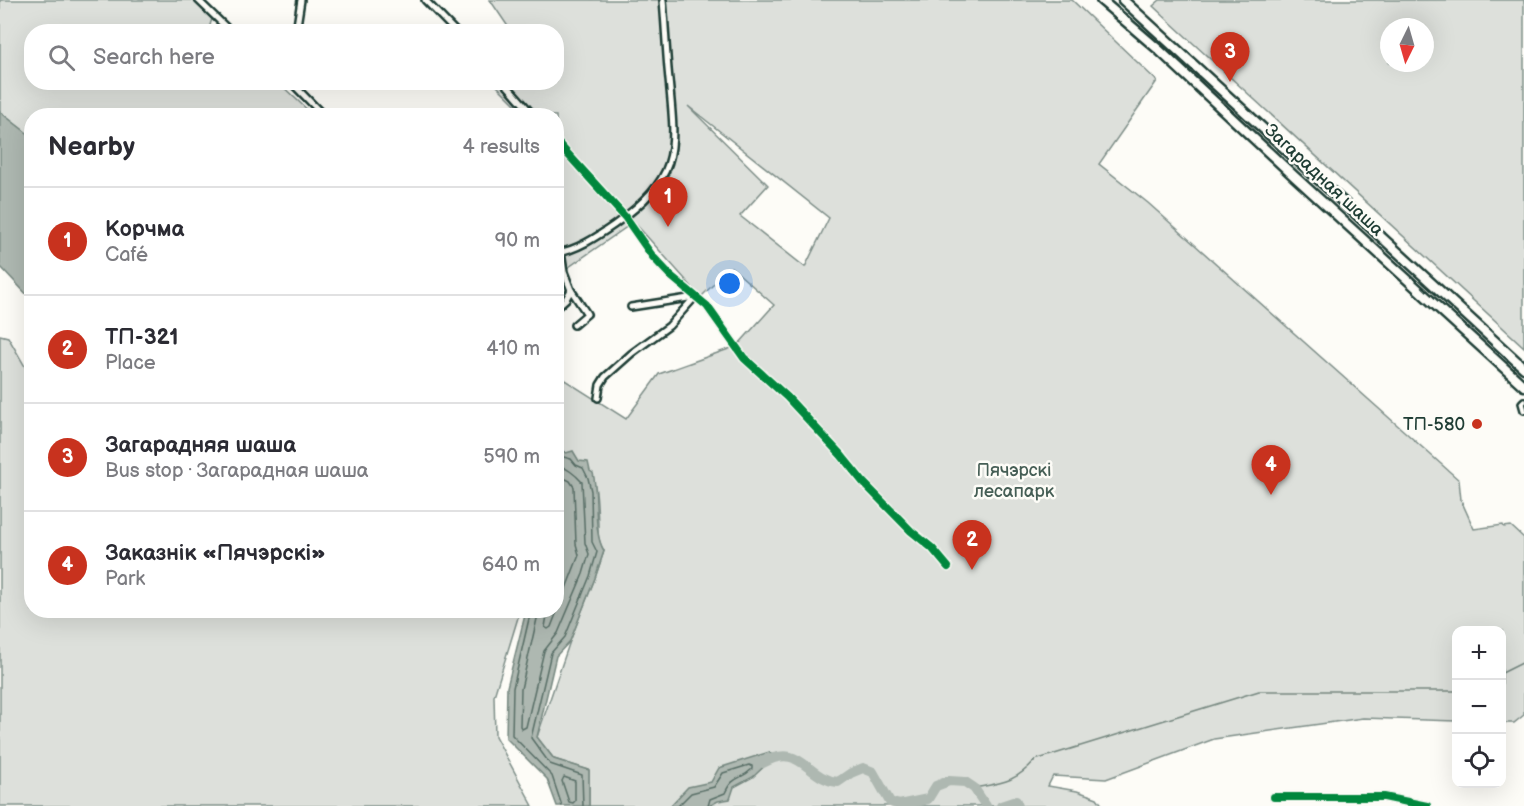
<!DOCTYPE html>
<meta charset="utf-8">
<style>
:root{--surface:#fff;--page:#f7f7f7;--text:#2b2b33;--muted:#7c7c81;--line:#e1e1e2;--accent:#c8321e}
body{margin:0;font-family:"Balsamiq Sans",sans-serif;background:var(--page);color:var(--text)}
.controls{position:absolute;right:18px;bottom:18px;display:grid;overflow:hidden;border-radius:12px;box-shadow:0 6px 24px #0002}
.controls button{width:54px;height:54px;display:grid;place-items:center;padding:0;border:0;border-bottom:2px solid var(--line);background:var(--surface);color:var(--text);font:30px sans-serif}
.compass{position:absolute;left:1380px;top:18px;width:54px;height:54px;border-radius:50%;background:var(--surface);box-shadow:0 6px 24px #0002;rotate:185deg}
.you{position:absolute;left:730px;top:284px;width:21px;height:21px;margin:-15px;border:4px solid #fff;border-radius:50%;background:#1a73e8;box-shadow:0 0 0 9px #1a73e833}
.badge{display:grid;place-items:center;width:39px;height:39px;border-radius:50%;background:var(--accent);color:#fff;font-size:20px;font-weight:700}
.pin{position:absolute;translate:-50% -50px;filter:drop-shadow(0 2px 3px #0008)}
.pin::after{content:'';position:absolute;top:32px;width:21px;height:18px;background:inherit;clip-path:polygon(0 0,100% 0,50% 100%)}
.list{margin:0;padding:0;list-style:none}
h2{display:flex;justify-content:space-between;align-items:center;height:78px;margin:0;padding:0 24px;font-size:26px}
h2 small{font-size:20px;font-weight:400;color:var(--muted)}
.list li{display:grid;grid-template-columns:39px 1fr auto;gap:18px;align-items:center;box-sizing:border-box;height:108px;padding:0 24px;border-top:2px solid var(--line)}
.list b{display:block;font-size:22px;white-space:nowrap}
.list p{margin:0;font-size:20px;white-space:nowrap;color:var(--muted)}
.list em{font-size:20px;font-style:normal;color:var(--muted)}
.icon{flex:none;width:33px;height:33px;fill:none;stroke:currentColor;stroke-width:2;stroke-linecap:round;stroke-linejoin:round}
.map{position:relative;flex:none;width:1524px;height:806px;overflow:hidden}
.search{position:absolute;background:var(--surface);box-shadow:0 6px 24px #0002;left:24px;top:24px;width:540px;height:66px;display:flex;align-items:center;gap:15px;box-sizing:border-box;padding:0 21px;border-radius:24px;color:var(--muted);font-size:22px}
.panel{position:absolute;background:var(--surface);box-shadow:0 6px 24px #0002;left:24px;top:108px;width:540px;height:510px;border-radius:24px}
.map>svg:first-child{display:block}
.green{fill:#dde0db;stroke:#7e8e88;stroke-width:1.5;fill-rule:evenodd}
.water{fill:#aeb8b1;stroke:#75877f;stroke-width:1.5}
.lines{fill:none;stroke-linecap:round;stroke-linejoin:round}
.shore{stroke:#586e66;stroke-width:1.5}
.stream{stroke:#75877f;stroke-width:1.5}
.river{stroke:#aeb8b1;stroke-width:10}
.minor-casing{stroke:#1f3d34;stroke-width:10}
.primary-casing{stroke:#1f3d34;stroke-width:13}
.minor{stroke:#fdfcf7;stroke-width:5}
.primary{stroke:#fdfcf7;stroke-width:8}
.cycleway-casing{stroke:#fdfcf7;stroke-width:11}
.cycleway{stroke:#00873e;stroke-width:8}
.poi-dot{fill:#c8321e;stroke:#fdfcf7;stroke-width:2}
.labels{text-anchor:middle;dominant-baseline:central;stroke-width:5;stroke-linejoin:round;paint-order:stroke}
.street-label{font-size:18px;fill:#1f3d34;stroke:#fdfcf7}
.poi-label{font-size:18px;fill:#1f3d34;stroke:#fdfcf7;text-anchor:end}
.park-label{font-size:18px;fill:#455e55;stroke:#fdfcf7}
</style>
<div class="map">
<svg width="1524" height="806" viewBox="0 0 1524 806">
<rect width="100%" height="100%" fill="#fdfcf7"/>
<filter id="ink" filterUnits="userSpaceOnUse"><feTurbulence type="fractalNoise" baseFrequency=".0167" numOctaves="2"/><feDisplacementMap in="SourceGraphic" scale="12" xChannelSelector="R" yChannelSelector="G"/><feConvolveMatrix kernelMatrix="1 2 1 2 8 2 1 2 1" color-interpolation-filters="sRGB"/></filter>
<g filter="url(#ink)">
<g class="green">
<path d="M0,0H193L212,19L210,25L215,31L32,32V82L279,83L313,115L32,116L31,136L0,112Z"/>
<path d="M490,0H1072L1157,81L1099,164L1148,203L1459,480L1461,500L1474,529L1503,525L1504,527L1511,526L1524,538V715L1514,723H1502V630H1456V721L1363,718L1214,739L1106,779L1053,776L1048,786L1077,791L1097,798L1103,806H589V770L554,759L537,737L570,641L595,578L604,551C598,541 598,535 598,524C596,480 598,470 557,448V375L626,419L659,374L737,346L774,305L731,267L701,297L634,222L563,271L556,263V155L561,152L557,146L556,116L526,115L494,83L556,82V32L511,31ZM688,106L829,218L805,267L740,216L768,185Z"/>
<path d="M1160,0H1524V347L1170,22L1153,6ZM1389,27H1425V63H1389Z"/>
<path d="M0,335L8,337L31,377L32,610L520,611L494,696L495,736L533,806H0Z"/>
</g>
<g class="water">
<path d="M0,112L31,136V299L0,266Z"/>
<path d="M557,448L566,453L573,451L579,461L588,462L590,471L593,473C599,496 592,531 604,551L595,578L570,641L556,656L537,737L554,759L589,770V806H557L547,779L506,738L507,687L526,611L556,610Z"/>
<path d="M769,752L774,757L753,777L734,787L730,799L718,801L709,806H670L688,787L711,782L719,768Z"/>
</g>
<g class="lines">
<g class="shore">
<path d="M556,455L571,459L576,465L583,468L588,478L591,491L592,542L597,552L590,576L565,637L551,653L531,738L550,764L582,775L583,806"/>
<path d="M531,610L513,688L512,735L552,776L562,806"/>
<path d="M539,610L521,689L520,726L522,729L526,727L544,651L558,633L583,574L589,554L585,543L582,482C574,473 568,469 556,464"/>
<path d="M548,610L545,627L548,629L551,627L579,555L576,544L574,487L570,481L556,474"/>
<path d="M564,777L575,781V801L573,803L569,802L562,781Z"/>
<path d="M678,806L691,793L714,787L723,773L749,765L752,766V769C740,781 733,775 725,793L710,799L708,806"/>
</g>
<g class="stream">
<path d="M1502,673L1524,662"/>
<path d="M974,788C1001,783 1015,783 1035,760L1259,691H1456"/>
</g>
<g class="river">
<path d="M763,763C801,741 806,779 838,782L851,773L863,768L873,772L890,802L899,805L928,799L936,786L949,781L965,782L974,788L986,806"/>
<path d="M1001,806L1016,801L1018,806"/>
</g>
<defs>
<g id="minor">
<path d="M198,0L231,32"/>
<path d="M425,0L456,32"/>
<path d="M296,32L301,0"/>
<path d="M291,82L324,116"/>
<path d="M504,82L534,116"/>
<path d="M556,141L625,217L653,257L671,276L707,306L744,358L787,397L841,455L863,482L911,531L932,548L948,567"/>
<path d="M561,252L564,272L571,290L587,314L574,325"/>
<path d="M556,253C576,251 598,236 614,225C685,174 675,147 668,69C666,46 665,23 663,0"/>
<path d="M631,307L695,297"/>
<path d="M556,308L566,299L571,290"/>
<path d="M598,398L600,385L605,377L632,353L669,326L695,297"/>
<path d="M1524,401L1522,403L1524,410"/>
<path d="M1274,797H1384L1427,806"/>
</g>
<g id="primary">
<path d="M1101,0L1159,50L1294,176L1524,386"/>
<path d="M1123,0L1524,368"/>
</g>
</defs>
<use href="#minor" class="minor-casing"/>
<use href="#primary" class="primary-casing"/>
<use href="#minor" class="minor"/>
<use href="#primary" class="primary"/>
<defs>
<g id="cycleway">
<path d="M556,141L625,217L653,257L671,276L707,306L744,358L787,397L841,455L863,482L911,531L932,548L948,567"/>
<path d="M1274,797H1384L1427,806"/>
</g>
</defs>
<use href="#cycleway" class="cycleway-casing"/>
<use href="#cycleway" class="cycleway"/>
</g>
</g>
<circle class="poi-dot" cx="1477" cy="424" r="6"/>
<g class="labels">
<g class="street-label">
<text transform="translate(1324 180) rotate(43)">Загарадная шаша</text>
</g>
<g class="poi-label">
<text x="1465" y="424">ТП-580</text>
</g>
<g class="park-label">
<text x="1014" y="470">Пячэрскі<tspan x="1014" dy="21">лесапарк</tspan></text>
</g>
</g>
</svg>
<div class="controls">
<button>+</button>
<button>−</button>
<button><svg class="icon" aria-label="locate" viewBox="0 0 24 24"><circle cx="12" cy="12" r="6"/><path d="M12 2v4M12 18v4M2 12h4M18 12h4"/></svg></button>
</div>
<svg class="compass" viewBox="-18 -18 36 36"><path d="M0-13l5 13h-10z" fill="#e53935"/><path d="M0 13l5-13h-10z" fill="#7c7c81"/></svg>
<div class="you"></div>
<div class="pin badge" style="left:668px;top:227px">1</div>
<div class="pin badge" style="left:972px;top:570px">2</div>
<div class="pin badge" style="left:1230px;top:82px">3</div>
<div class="pin badge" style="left:1271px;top:495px">4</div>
<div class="search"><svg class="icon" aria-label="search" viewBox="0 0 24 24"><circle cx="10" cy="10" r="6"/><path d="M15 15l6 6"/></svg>Search here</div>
<section class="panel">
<h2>Nearby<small>4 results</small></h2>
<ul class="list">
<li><span class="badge">1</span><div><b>Корчма</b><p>Café</p></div><em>90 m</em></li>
<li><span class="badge">2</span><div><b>ТП-321</b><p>Place</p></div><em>410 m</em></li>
<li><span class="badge">3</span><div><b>Загарадняя шаша</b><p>Bus stop · Загарадная шаша</p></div><em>590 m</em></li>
<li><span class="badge">4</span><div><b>Заказнік «Пячэрскі»</b><p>Park</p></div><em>640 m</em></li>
</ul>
</section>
</div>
